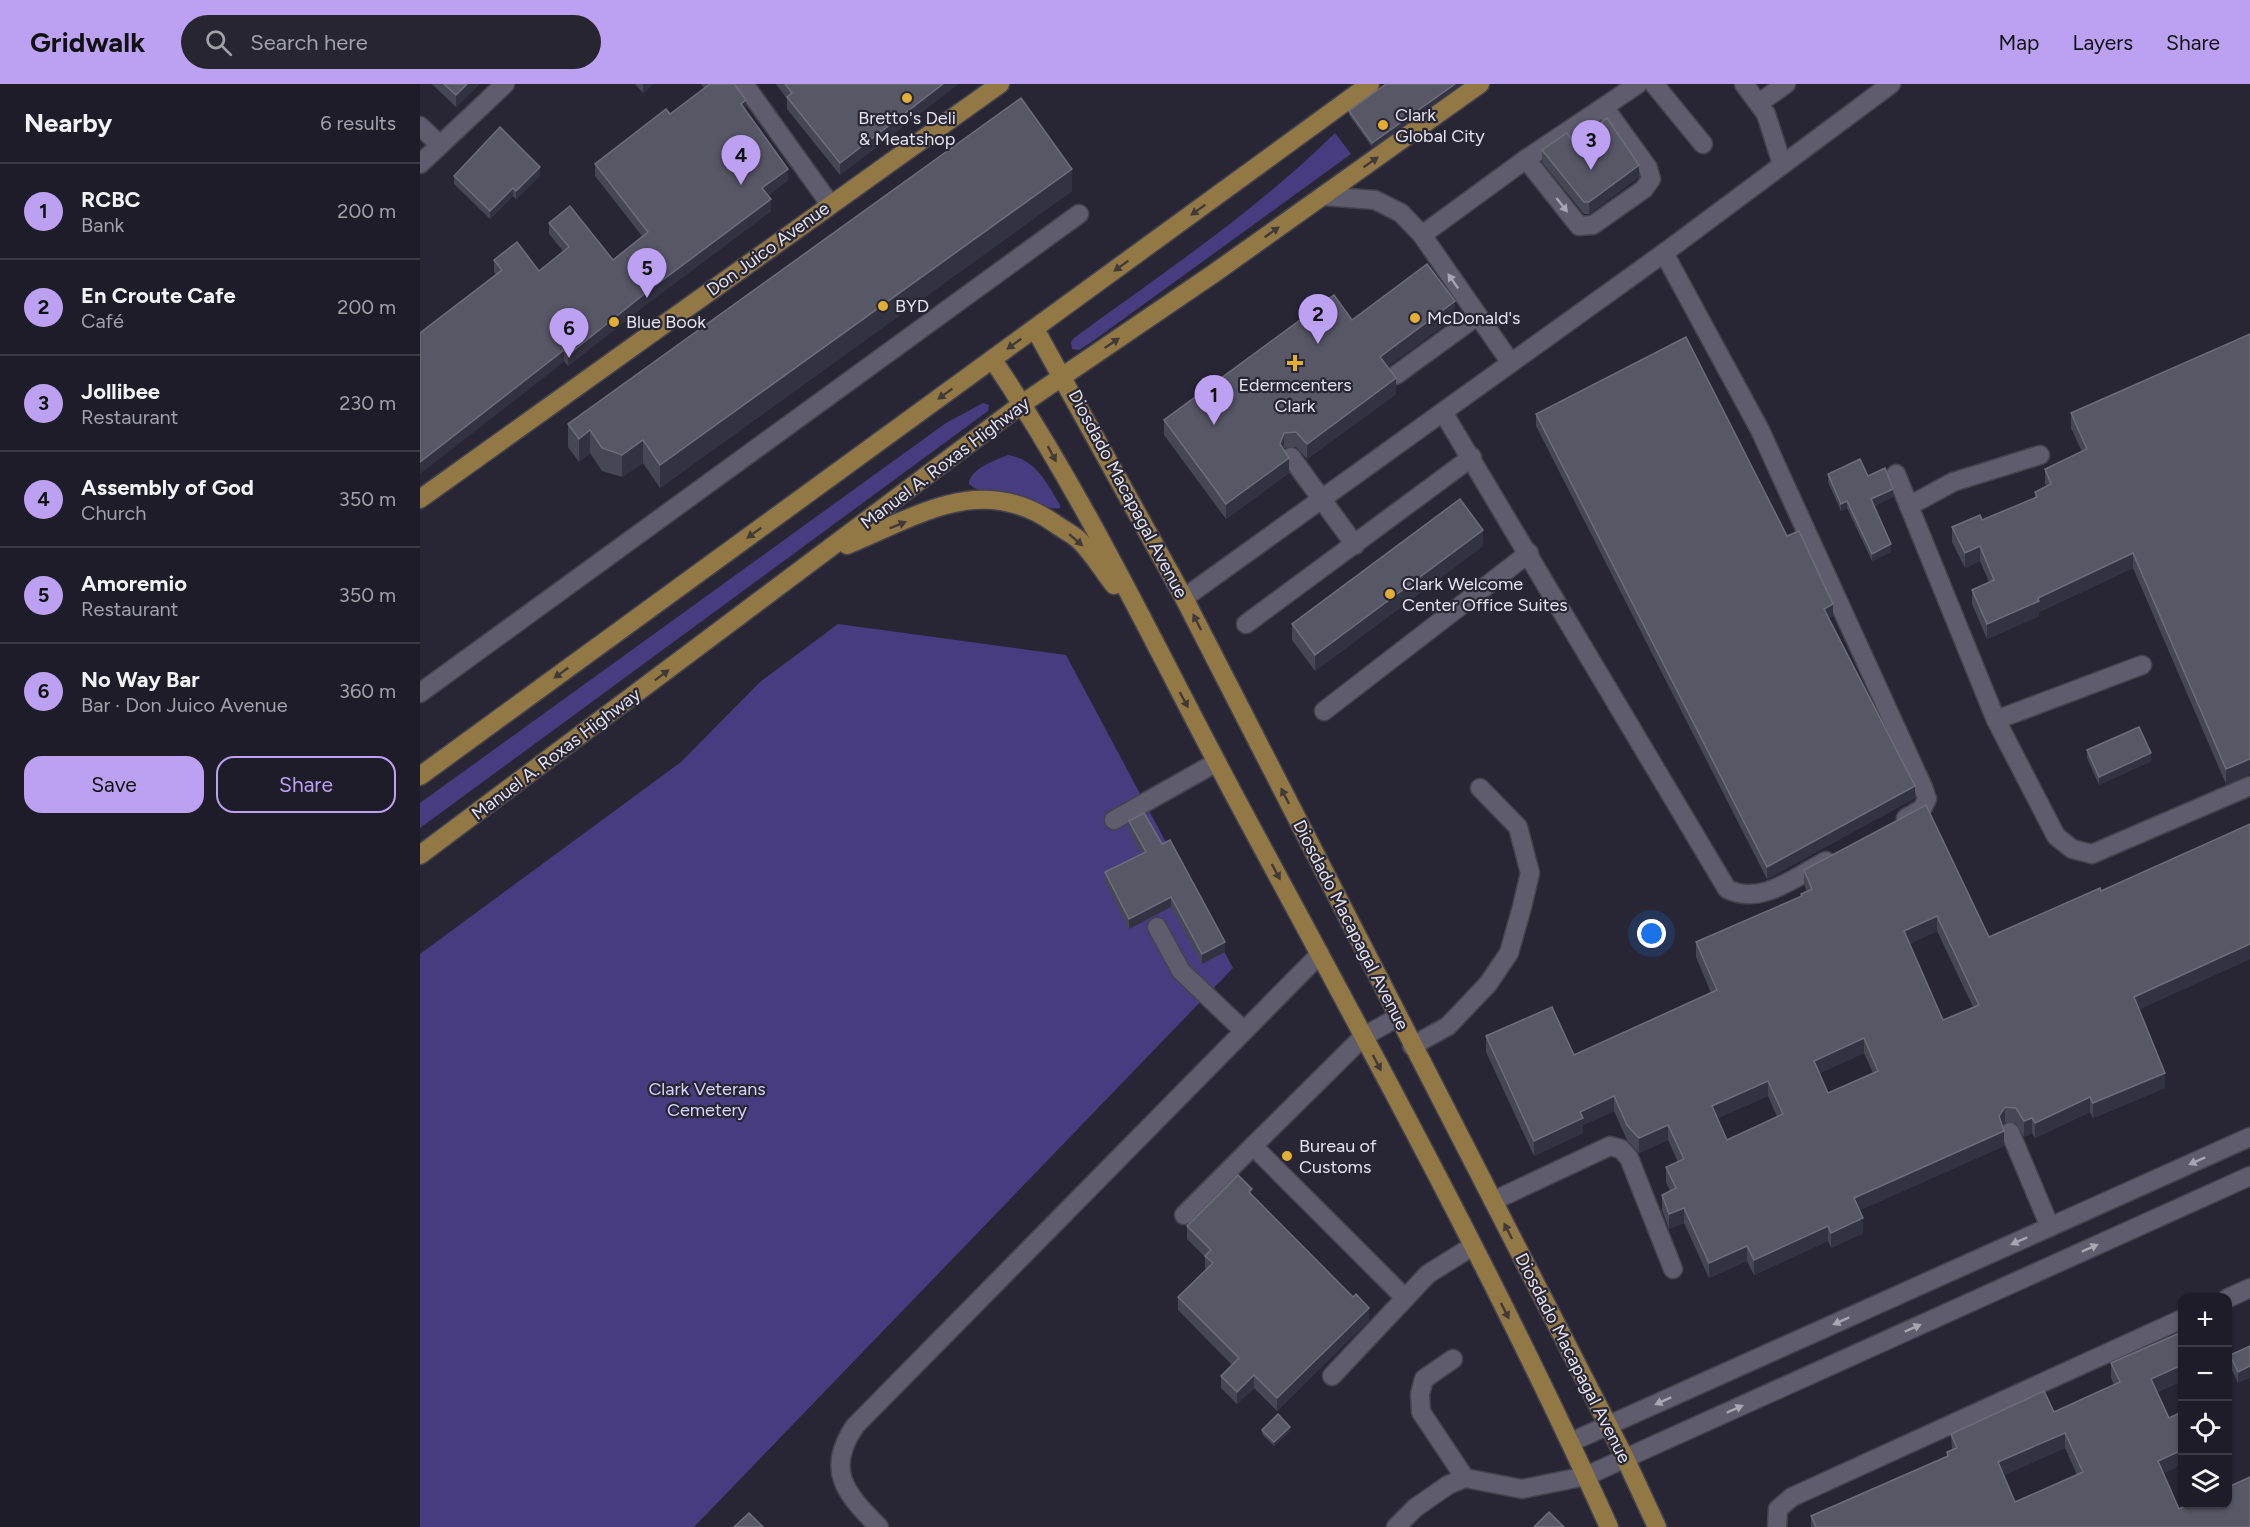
<!DOCTYPE html>
<meta charset="utf-8">
<style>
:root{--surface:#1e1c28;--page:#262530;--text:#f1f3f6;--muted:#a1a1a8;--line:#3c3a45;--accent:#bca0f2}
body{margin:0;font-family:Figtree,sans-serif;background:var(--page);color:var(--text)}
.controls{position:absolute;right:18px;bottom:18px;display:grid;overflow:hidden;border-radius:12px;box-shadow:0 2px 4px #0004}
.controls button{width:54px;height:54px;display:grid;place-items:center;padding:0;border:0;border-bottom:2px solid var(--line);background:var(--surface);color:var(--text);font:30px sans-serif}
.you{position:absolute;left:1232px;top:850px;width:21px;height:21px;margin:-15px;border:4px solid #fff;border-radius:50%;background:#1a73e8;box-shadow:0 0 0 9px #1a73e833}
.badge{display:grid;place-items:center;width:39px;height:39px;border-radius:50%;background:var(--accent);color:#111;font-size:20px;font-weight:700}
.pin{position:absolute;translate:-50% -50px;filter:drop-shadow(0 2px 3px #0008)}
.pin::after{content:'';position:absolute;top:32px;width:21px;height:18px;background:inherit;clip-path:polygon(0 0,100% 0,50% 100%)}
.list{margin:0;padding:0;list-style:none}
h2{display:flex;justify-content:space-between;align-items:center;height:78px;margin:0;padding:0 24px;font-size:26px}
h2 small{font-size:20px;font-weight:400;color:var(--muted)}
.list li{display:grid;grid-template-columns:39px 1fr auto;gap:18px;align-items:center;box-sizing:border-box;height:96px;padding:0 24px;border-top:2px solid var(--line)}
.list b{display:block;font-size:22px;white-space:nowrap}
.list p{margin:0;font-size:20px;white-space:nowrap;color:var(--muted)}
.list em{font-size:20px;font-style:normal;color:var(--muted)}
.actions{display:flex;gap:12px;padding:18px 24px}
.actions a{flex:1;padding:14px 0;border:2px solid var(--accent);border-radius:18px;text-align:center;font-size:21px;color:var(--accent)}
.actions .main{background:var(--accent);color:#111}
.icon{flex:none;width:33px;height:33px;fill:none;stroke:currentColor;stroke-width:2;stroke-linecap:round;stroke-linejoin:round}
.map{position:relative;flex:none;width:1830px;height:1443px;overflow:hidden}
header{display:flex;align-items:center;gap:36px;box-sizing:border-box;height:84px;padding:0 30px;background:var(--accent);color:#111}
header strong{font-size:28px}
nav{display:flex;gap:33px;margin-inline-start:auto;font-size:21px}
.search{width:420px;height:54px;background:var(--page);display:flex;align-items:center;gap:15px;box-sizing:border-box;padding:0 21px;border-radius:33px;color:var(--muted);font-size:22px}
main{display:flex}
aside{flex:1;background:var(--surface)}
.map>svg:first-child{display:block}
.green{fill:#483c80}
.lines{fill:none;stroke-linecap:round;stroke-linejoin:round}
.minor-casing{stroke:#44424e;stroke-width:21}
.major-casing{stroke:#44424e;stroke-width:21}
.minor{stroke:#5e5c6d;stroke-width:18}
.major{stroke:#927845;stroke-width:18}
.wall{fill:#474655;fill-rule:evenodd}
.shaded-wall{fill:#333242}
.building{fill:#585766;stroke:#6e6d7b;stroke-width:1.5;fill-rule:evenodd}
.oneway{fill:#423a39}
.oneway2{fill:#a8a6b3}
.poi-dot{fill:#e2af34;stroke:#282635;stroke-width:2}
.labels{text-anchor:middle;dominant-baseline:central;stroke-width:4.5;stroke-linejoin:round;paint-order:stroke}
.poi-label{font-size:18px;fill:#e4e3ed;stroke:#282635;text-anchor:start}
.street-label{font-size:18px;fill:#e4e3ed;stroke:#282635}
.park-label{font-size:18px;fill:#d6d3fd;stroke:#282635}
</style>
<header>
<strong>Gridwalk</strong>
<div class="search"><svg class="icon" aria-label="search" viewBox="0 0 24 24"><circle cx="10" cy="10" r="6"/><path d="M15 15l6 6"/></svg>Search here</div>
<nav><a>Map</a><a>Layers</a><a>Share</a></nav>
</header>
<main>
<aside>
<h2>Nearby<small>6 results</small></h2>
<ul class="list">
<li><span class="badge">1</span><div><b>RCBC</b><p>Bank</p></div><em>200 m</em></li>
<li><span class="badge">2</span><div><b>En Croute Cafe</b><p>Café</p></div><em>200 m</em></li>
<li><span class="badge">3</span><div><b>Jollibee</b><p>Restaurant</p></div><em>230 m</em></li>
<li><span class="badge">4</span><div><b>Assembly of God</b><p>Church</p></div><em>350 m</em></li>
<li><span class="badge">5</span><div><b>Amoremio</b><p>Restaurant</p></div><em>350 m</em></li>
<li><span class="badge">6</span><div><b>No Way Bar</b><p>Bar · Don Juico Avenue</p></div><em>360 m</em></li>
</ul>
<div class="actions"><a class="main">Save</a><a>Share</a></div>
</aside>
<div class="map">
<svg width="1830" height="1443" viewBox="0 0 1830 1443">
<rect width="100%" height="100%" fill="#282635"/>
<g class="green">
<path d="M915,49L931,70L673,257L659,266L652,265L651,258L654,254C744,188 835,128 915,49Z"/>
<path d="M563,319L569,321L568,327L0,744V719L526,339Z"/>
<path d="M588,371C617,376 626,398 640,421V424C628,427 611,414 599,411C584,407 560,411 549,400C549,385 576,376 588,371Z"/>
<path d="M418,540L646,571L813,884L274,1443H0V870L261,678L340,598Z"/>
</g>
<g class="lines">
<defs>
<g id="minor">
<path d="M324,0L410,120"/>
<path d="M1234,0L1283,60"/>
<path d="M1324,0L1346,30L1362,80"/>
<path d="M1339,19L1366,0"/>
<path d="M0,42L20,61"/>
<path d="M1106,75L1159,142L1173,141L1224,105L1231,95L1228,84L1184,23"/>
<path d="M0,80L85,0"/>
<path d="M903,112L955,116L981,129L1002,151L1091,279"/>
<path d="M1002,151L1106,75L1218,0"/>
<path d="M1244,169L1340,346L1503,703L1507,715L1502,725L1486,734"/>
<path d="M976,291L1057,232"/>
<path d="M1023,328L1307,805C1341,822 1375,793 1406,777"/>
<path d="M871,373L935,461"/>
<path d="M1476,390L1576,636L1636,752L1652,765L1672,770L1830,702"/>
<path d="M1489,422L1533,398L1620,371"/>
<path d="M764,514L1244,169L1471,0"/>
<path d="M826,540L1052,373"/>
<path d="M0,609L659,130"/>
<path d="M904,627L1109,469"/>
<path d="M1576,636L1722,581"/>
<path d="M694,736L797,678"/>
<path d="M737,843L761,887L824,947"/>
<path d="M992,962L1028,942L1068,900L1089,869L1102,823L1110,789L1098,743L1060,704"/>
<path d="M1590,1048L1630,1143"/>
<path d="M833,1062L943,953L978,933"/>
<path d="M1073,1117L1190,1062L1201,1065L1209,1074L1253,1185"/>
<path d="M764,1131L833,1062L984,1213"/>
<path d="M1808,1214L1830,1204"/>
<path d="M1033,1275L1004,1295L1000,1310L1001,1328L1045,1394"/>
<path d="M912,1292L1008,1190L1053,1162"/>
<path d="M1151,1358L1830,1053"/>
<path d="M459,1443C425,1409 405,1386 435,1342L900,870"/>
<path d="M976,1443L995,1424L1028,1401L1045,1394L1102,1405L1166,1392L1830,1092"/>
<path d="M1357,1443L1358,1425L1372,1413L1762,1235"/>
</g>
<g id="major">
<path d="M615,245L764,514L1205,1374L1237,1443"/>
<path d="M573,276C668,417 740,573 820,722C948,960 1078,1197 1189,1443"/>
<path d="M0,415L580,0"/>
<path d="M427,461C498,432 561,388 634,439C642,445 653,450 660,457C673,470 683,487 694,501"/>
<path d="M0,692L950,0"/>
<path d="M0,771L602,320L793,190L1060,0"/>
</g>
</defs>
<use href="#minor" class="minor-casing"/>
<use href="#major" class="major-casing"/>
<use href="#minor" class="minor"/>
<use href="#major" class="major"/>
</g>
<g class="wall">
<path d="M12,0H59L36,23Z"/>
<path d="M215,0H233L223,9Z"/>
<path d="M281,0H314L326,27L368,96L348,111L351,127L228,219L148,282L74,188V176L119,187L143,167L129,150V139L193,176L222,152L175,92V80L250,30L284,4Z"/>
<path d="M356,0H538L420,91L367,25V15Z"/>
<path d="M966,0H1041L952,63L929,31V27Z"/>
<path d="M1153,59L1219,93L1169,130H1164L1122,78V66Z"/>
<path d="M120,91L96,115L93,112L70,135L34,100V92Z"/>
<path d="M652,107L240,404L223,379L202,393L182,387L170,369L159,378L148,363V340Z"/>
<path d="M1035,233L967,283L976,310L887,375L876,363L864,364L869,389L806,435L744,351V336L932,236Z"/>
<path d="M1830,250V690L1806,700L1713,484L1619,528V532L1567,555L1552,520V506L1569,498L1560,477L1545,484L1532,458V443L1562,436L1615,414V408L1626,402L1625,400V385L1662,368L1651,344V329Z"/>
<path d="M1116,330L1367,452L1413,532L1409,534L1495,714L1347,795L1116,342Z"/>
<path d="M1408,390L1448,392L1473,413L1454,422L1471,468L1452,477L1427,424L1421,427L1408,398Z"/>
<path d="M1063,462L895,587L872,556V540Z"/>
<path d="M1667,666L1731,677L1679,701L1667,674Z"/>
<path d="M1506,721L1569,853L1681,807L1830,740V875L1719,925L1745,1004L1673,1034L1670,1028L1615,1054L1612,1049L1604,1053L1596,1039L1585,1038L1582,1042L1584,1062L1440,1126L1443,1149L1411,1164L1408,1157L1334,1191L1327,1177L1289,1194L1264,1139L1249,1145L1242,1126V1111L1250,1107L1246,1098V1083L1258,1078L1248,1056L1219,1069L1207,1056L1194,1027L1163,1041V1049L1114,1072L1066,968V952L1154,971L1291,909L1276,873V858L1381,813V810L1387,807L1384,801V786ZM1517,847L1553,923L1523,936L1489,860ZM1444,969L1453,989L1408,1009L1400,989ZM1348,1012L1357,1033L1307,1056L1298,1034Z"/>
<path d="M709,737L805,868L782,880L751,823L709,845L685,798V788L721,770L709,747Z"/>
<path d="M832,1111L949,1236L857,1327L834,1304L817,1320L801,1304V1292L812,1281L758,1226V1213L786,1185L785,1184V1173L767,1155V1142Z"/>
<path d="M1762,1248V1297L1737,1308L1743,1390L1759,1425L1830,1443H1391V1432L1527,1373V1368L1532,1366L1531,1350L1634,1328L1694,1301L1691,1294V1279ZM1645,1364L1657,1391L1595,1418L1584,1391Z"/>
<path d="M1830,1262L1818,1299L1810,1282V1271Z"/>
<path d="M842,1346L870,1347L854,1362L842,1350Z"/>
</g>
<g class="shaded-wall">
<path d="M47,0H59L36,23V11Z"/>
<path d="M223,0H233L223,9Z"/>
<path d="M523,0H538L420,91V79Z"/>
<path d="M1035,0H1041L952,63V59Z"/>
<path d="M326,16V28L321,20Z"/>
<path d="M1219,81V93L1169,130V118Z"/>
<path d="M120,83V91L96,115V107Z"/>
<path d="M368,85V96L342,115V104Z"/>
<path d="M652,85V107L240,404V381Z"/>
<path d="M93,104V112L70,135V127Z"/>
<path d="M351,115V127L228,219L148,282V271L228,207Z"/>
<path d="M1035,217V233L960,288V273Z"/>
<path d="M144,266V278L0,390V378Z"/>
<path d="M976,294V310L887,375V360Z"/>
<path d="M170,346V369L159,378V355Z"/>
<path d="M864,349V364L860,375V360Z"/>
<path d="M223,356V379L202,393V371Z"/>
<path d="M869,374V389L806,435V420Z"/>
<path d="M1473,405V413L1451,423V415Z"/>
<path d="M1427,417V424L1421,427V420Z"/>
<path d="M1063,446V462L895,587V571Z"/>
<path d="M1471,460V468L1452,477V470Z"/>
<path d="M1560,462V477L1545,484V469Z"/>
<path d="M1713,469V484L1619,528V532L1567,555V540L1618,514Z"/>
<path d="M1413,520V532L1404,536V525Z"/>
<path d="M1731,669V677L1679,701V693Z"/>
<path d="M1830,675V690L1806,700V685Z"/>
<path d="M1495,702V714L1347,795V783Z"/>
<path d="M751,813V823L709,845V835Z"/>
<path d="M1517,832V847L1484,862V847Z"/>
<path d="M805,858V868L782,880V870Z"/>
<path d="M1830,860V875L1714,928V913Z"/>
<path d="M1444,954V969L1394,992V977Z"/>
<path d="M1745,989V1004L1673,1034V1019Z"/>
<path d="M1348,997V1012L1292,1037V1022Z"/>
<path d="M1194,1012V1027L1163,1041V1049L1114,1072V1057L1160,1028Z"/>
<path d="M1670,1013V1028L1615,1054V1039Z"/>
<path d="M1585,1023V1038L1579,1047V1032Z"/>
<path d="M1612,1034V1049L1604,1053V1037Z"/>
<path d="M1248,1041V1056L1219,1069V1054Z"/>
<path d="M1584,1047V1062L1434,1129V1114Z"/>
<path d="M1264,1124V1139L1249,1145V1130Z"/>
<path d="M1443,1134V1149L1411,1164V1149Z"/>
<path d="M1408,1142V1157L1334,1191V1176Z"/>
<path d="M1327,1162V1177L1289,1194V1179Z"/>
<path d="M949,1224V1236L857,1327V1314Z"/>
<path d="M1762,1281V1297L1731,1310V1295Z"/>
<path d="M1830,1282V1294L1818,1299V1288Z"/>
<path d="M834,1291V1304L817,1320V1308Z"/>
<path d="M870,1343V1347L854,1362V1358Z"/>
<path d="M1645,1349V1364L1578,1394V1378Z"/>
<path d="M1762,1366V1381L1738,1392V1377Z"/>
</g>
<g class="building">
<path d="M24,0H47L36,11Z"/>
<path d="M290,0H314L326,16L321,20L368,85L342,104L351,115L228,207L148,271L144,266L0,378V249L82,186L74,176L97,158L119,187L149,163L129,139L150,122L193,176L228,148L175,80L246,25L250,30Z"/>
<path d="M365,0H523L420,79L367,13L372,9Z"/>
<path d="M966,0H1035L952,59L929,27Z"/>
<path d="M601,14L652,85L240,381L223,356L202,371L182,364L170,346L159,355L148,340Z"/>
<path d="M1187,34L1219,81L1169,118H1164L1122,66L1147,49L1153,59Z"/>
<path d="M80,43L120,83L96,107L93,104L70,127L34,92Z"/>
<path d="M1007,180L1035,217L960,273L976,294L887,360L876,348L864,349L860,360L869,374L806,420L744,336L914,211L932,236Z"/>
<path d="M1830,250V675L1806,685L1713,469L1618,514L1619,517L1567,540L1552,506L1574,496L1560,462L1545,469L1532,443L1560,431L1562,436L1617,413L1615,408L1631,400L1625,385L1667,365L1651,329Z"/>
<path d="M1266,253L1367,452L1379,447L1413,520L1404,525L1495,702L1347,783L1116,330Z"/>
<path d="M1440,375L1448,392L1465,384L1473,405L1451,415L1471,460L1452,470L1427,417L1421,420L1408,390Z"/>
<path d="M1040,415L1063,446L895,571L872,540Z"/>
<path d="M1719,643L1731,669L1679,693L1667,666Z"/>
<path d="M1506,721L1569,853L1680,804L1681,807L1830,740V860L1714,913L1745,989L1673,1019L1670,1013L1615,1039L1612,1034L1604,1037L1596,1024L1585,1023L1579,1032L1584,1047L1434,1114L1443,1134L1411,1149L1408,1142L1334,1176L1327,1162L1289,1179L1264,1124L1249,1130L1242,1111L1256,1104L1246,1083L1264,1075L1248,1041L1219,1054L1207,1041L1194,1012L1160,1028L1163,1034L1114,1057L1066,952L1132,923L1154,971L1297,906L1276,858L1382,812L1381,810L1392,805L1384,786ZM1517,832L1559,921L1523,936L1484,847ZM1444,954L1458,987L1408,1009L1394,977ZM1348,997L1363,1030L1307,1056L1292,1022Z"/>
<path d="M724,729L742,760L750,756L805,858L782,870L751,813L709,835L685,788L726,768L709,737Z"/>
<path d="M818,1091L832,1105L829,1108L933,1213L936,1210L949,1224L857,1314L834,1291L817,1308L801,1292L819,1274L758,1213L793,1179L785,1172L791,1166L767,1142Z"/>
<path d="M1762,1248V1281L1731,1295L1749,1334L1762,1328V1366L1738,1377L1759,1425L1769,1420H1808V1403L1830,1393V1443H1396L1391,1432L1528,1372L1527,1368L1537,1364L1531,1350L1624,1307L1634,1328L1700,1298L1691,1279ZM1645,1349L1663,1388L1595,1418L1578,1378Z"/>
<path d="M1830,1262V1282L1818,1288L1810,1271Z"/>
<path d="M858,1330L870,1343L854,1358L842,1346Z"/>
<path d="M1129,1428L1144,1443H1114Z"/>
<path d="M329,1429L343,1443H314Z"/>
</g>
<defs><path id="oneway-solid" d="M-6-.8H1V-3.2L6.5 0L1 3.2V.8H-6Z" transform="scale(1.5)"/></defs>
<g class="oneway">
<use href="#oneway-solid" transform="translate(951 78) rotate(-35)"/>
<use href="#oneway-solid" transform="translate(778 126) rotate(144)"/>
<use href="#oneway-solid" transform="translate(852 148) rotate(-35)"/>
<use href="#oneway-solid" transform="translate(701 182) rotate(144)"/>
<use href="#oneway-solid" transform="translate(692 259) rotate(-34)"/>
<use href="#oneway-solid" transform="translate(594 260) rotate(144)"/>
<use href="#oneway-solid" transform="translate(525 310) rotate(144)"/>
<use href="#oneway-solid" transform="translate(632 370) rotate(62)"/>
<use href="#oneway-solid" transform="translate(478 441) rotate(-22)"/>
<use href="#oneway-solid" transform="translate(334 449) rotate(144)"/>
<use href="#oneway-solid" transform="translate(656 456) rotate(41)"/>
<use href="#oneway-solid" transform="translate(777 538) rotate(-117)"/>
<use href="#oneway-solid" transform="translate(141 589) rotate(144)"/>
<use href="#oneway-solid" transform="translate(242 591) rotate(-37)"/>
<use href="#oneway-solid" transform="translate(764 616) rotate(62)"/>
<use href="#oneway-solid" transform="translate(865 712) rotate(-117)"/>
<use href="#oneway-solid" transform="translate(856 788) rotate(62)"/>
<use href="#oneway-solid" transform="translate(957 979) rotate(62)"/>
<use href="#oneway-solid" transform="translate(1088 1147) rotate(-117)"/>
<use href="#oneway-solid" transform="translate(1085 1227) rotate(63)"/>
</g>
<g class="oneway2">
<use href="#oneway-solid" transform="translate(1142 121) rotate(52)"/>
<use href="#oneway-solid" transform="translate(1033 197) rotate(-125)"/>
<use href="#oneway-solid" transform="translate(1777 1077) rotate(156)"/>
<use href="#oneway-solid" transform="translate(1599 1157) rotate(156)"/>
<use href="#oneway-solid" transform="translate(1670 1164) rotate(-24)"/>
<use href="#oneway-solid" transform="translate(1421 1237) rotate(156)"/>
<use href="#oneway-solid" transform="translate(1493 1244) rotate(-24)"/>
<use href="#oneway-solid" transform="translate(1243 1317) rotate(156)"/>
<use href="#oneway-solid" transform="translate(1315 1325) rotate(-24)"/>
</g>
<g class="poi-dot">
<circle cx="487" cy="14" r="6"/>
<circle cx="963" cy="41" r="6"/>
<circle cx="463" cy="222" r="6"/>
<circle cx="995" cy="234" r="6"/>
<circle cx="194" cy="238" r="6"/>
<path d="M872 270h6v6h6v6h-6v6h-6v-6h-6v-6h6z"/>
<circle cx="970" cy="510" r="6"/>
<circle cx="867" cy="1072" r="6"/>
</g>
<g class="labels">
<g class="poi-label">
<text x="975" y="31">Clark<tspan x="975" dy="21">Global City</tspan></text>
<text x="487" y="34" text-anchor="middle">Bretto's Deli<tspan x="487" dy="21">&amp; Meatshop</tspan></text>
<text x="475" y="222">BYD</text>
<text x="1007" y="234">McDonald's</text>
<text x="206" y="238">Blue Book</text>
<text x="875" y="301" text-anchor="middle">Edermcenters<tspan x="875" dy="21">Clark</tspan></text>
<text x="982" y="500">Clark Welcome<tspan x="982" dy="21">Center Office Suites</tspan></text>
<text x="879" y="1062">Bureau of<tspan x="879" dy="21">Customs</tspan></text>
</g>
<g class="street-label">
<text transform="translate(348 165) rotate(-36)">Don Juico Avenue</text>
<text transform="translate(525 379) rotate(-37)">Manuel A. Roxas Highway</text>
<text transform="translate(708 410) rotate(62)">Diosdado Macapagal Avenue</text>
<text transform="translate(136 670) rotate(-37)">Manuel A. Roxas Highway</text>
<text transform="translate(931 841) rotate(63)">Diosdado Macapagal Avenue</text>
<text transform="translate(1153 1274) rotate(63)">Diosdado Macapagal Avenue</text>
</g>
<g class="park-label">
<text x="287" y="1005">Clark Veterans<tspan x="287" dy="21">Cemetery</tspan></text>
</g>
</g>
</svg>
<div class="controls">
<button>+</button>
<button>−</button>
<button><svg class="icon" aria-label="locate" viewBox="0 0 24 24"><circle cx="12" cy="12" r="6"/><path d="M12 2v4M12 18v4M2 12h4M18 12h4"/></svg></button>
<button><svg class="icon" aria-label="layers" viewBox="0 0 24 24"><path d="M12 4l9 5-9 5-9-5zM3 14l9 5 9-5"/></svg></button>
</div>
<div class="you"></div>
<div class="pin badge" style="left:794px;top:341px">1</div>
<div class="pin badge" style="left:898px;top:260px">2</div>
<div class="pin badge" style="left:1171px;top:86px">3</div>
<div class="pin badge" style="left:321px;top:101px">4</div>
<div class="pin badge" style="left:227px;top:214px">5</div>
<div class="pin badge" style="left:149px;top:274px">6</div>
</div>
</main>
